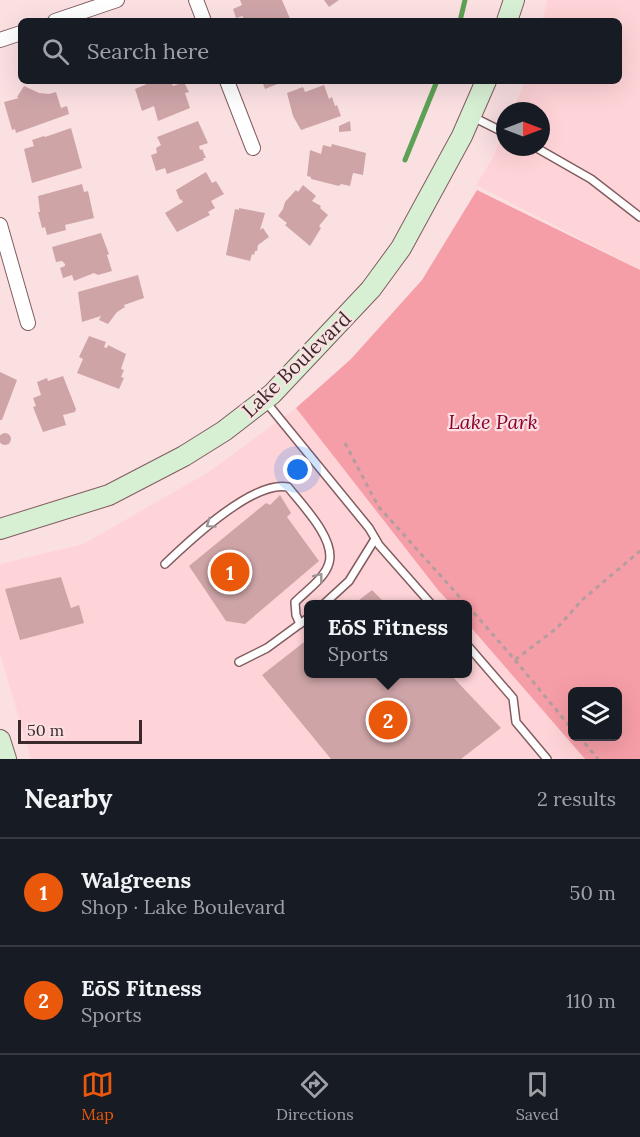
<!DOCTYPE html>
<meta charset="utf-8">
<style>
:root{--surface:#171b24;--page:#20242c;--text:#f1f3f6;--muted:#9ea1a6;--line:#363941;--accent:#ea580c}
body{margin:0;font-family:Lora,serif;background:var(--page);color:var(--text)}
.controls{position:absolute;right:18px;bottom:18px;display:grid;overflow:hidden;border-radius:9px;box-shadow:0 6px 24px #0002}
.controls button{width:54px;height:54px;display:grid;place-items:center;padding:0;border:0;border-bottom:2px solid var(--line);background:var(--surface);color:var(--text);font:30px sans-serif}
.compass{position:absolute;left:496px;top:102px;width:54px;height:54px;border-radius:50%;background:var(--surface);box-shadow:0 6px 24px #0002;rotate:90deg}
.scale{position:absolute;left:18px;bottom:15px;width:124px;box-sizing:border-box;padding-left:6px;border:3px solid #3b2a2c;border-top:0;font-size:16px;line-height:21px;white-space:nowrap;color:#3b2a2c;-webkit-text-stroke:4px #fbe0e2;paint-order:stroke}
.you{position:absolute;left:298px;top:470px;width:21px;height:21px;margin:-15px;border:4px solid #fff;border-radius:50%;background:#1a73e8;box-shadow:0 0 0 9px #1a73e833}
.badge{display:grid;place-items:center;width:39px;height:39px;border-radius:50%;background:var(--accent);color:#fff;font-size:20px;font-weight:700}
.pin{position:absolute;translate:-50% -50%;border:3px solid #fff;box-shadow:0 2px 6px #0006}
.popup{position:absolute;left:304px;top:600px;width:168px;height:78px;box-sizing:border-box;display:grid;place-content:center;border-radius:9px;background:var(--surface);filter:drop-shadow(0 2px 4px #0005);font-size:20px;white-space:nowrap;color:var(--muted)}
.popup b{font-size:22px;color:var(--text)}
.popup::after{content:'';position:absolute;left:50%;top:100%;margin-left:-12px;border:12px solid transparent;border-top-color:var(--surface)}
.list{margin:0;padding:0;list-style:none}
h2{display:flex;justify-content:space-between;align-items:center;height:78px;margin:0;padding:0 24px;font-size:26px}
h2 small{font-size:20px;font-weight:400;color:var(--muted)}
.list li{display:grid;grid-template-columns:39px 1fr auto;gap:18px;align-items:center;box-sizing:border-box;height:108px;padding:0 24px;border-top:2px solid var(--line)}
.list b{display:block;font-size:22px;white-space:nowrap}
.list p{margin:0;font-size:20px;white-space:nowrap;color:var(--muted)}
.list em{font-size:20px;font-style:normal;color:var(--muted)}
.icon{flex:none;width:33px;height:33px;fill:none;stroke:currentColor;stroke-width:2;stroke-linecap:round;stroke-linejoin:round}
.map{position:relative;flex:none;width:640px;height:759px;overflow:hidden}
.search{position:absolute;background:var(--surface);box-shadow:0 6px 24px #0002;left:18px;right:18px;top:18px;height:66px;display:flex;align-items:center;gap:15px;box-sizing:border-box;padding:0 21px;border-radius:9px;color:var(--muted);font-size:22px}
.sheet{height:294px;background:var(--surface)}
nav{display:flex;justify-content:space-around;align-items:center;box-sizing:border-box;height:84px;border-top:2px solid var(--line);background:var(--surface);font-size:16px;color:var(--muted)}
nav a{display:grid;justify-items:center;gap:3px}
nav .on{color:var(--accent)}
.map>svg:first-child{display:block}
.built{fill:#ffd4d8}
.green{fill:#f69ea7;fill-rule:evenodd}
.lines{fill:none;stroke-linecap:round;stroke-linejoin:round}
.stream{stroke:#5ca155;stroke-width:5}
.building{fill:#cea4a7}
.lane-casing{stroke:#825c5f;stroke-width:10}
.street-casing{stroke:#825c5f;stroke-width:16}
.secondary-casing{stroke:#825c5f;stroke-width:22}
.path{stroke:#b49d9f;stroke-width:3;stroke-dasharray:4.5 4.5;stroke-linecap:butt}
.lane{stroke:#fff;stroke-width:7}
.street{stroke:#fff;stroke-width:14}
.secondary{stroke:#d7f0d4;stroke-width:20}
.oneway{stroke:#9d9496}
.labels{text-anchor:middle;dominant-baseline:central;stroke-width:4.5;stroke-linejoin:round;paint-order:stroke}
.street-label{font-size:20px;fill:#3b2a2c;stroke:#fbe0e2}
.park-label{font-size:20px;font-style:italic;fill:#89012e;stroke:#fbe0e2}
</style>
<div class="map">
<svg width="640" height="759" viewBox="0 0 640 759">
<rect width="100%" height="100%" fill="#fbe0e2"/>
<g class="built">
<path d="M547,0H640V270L476,185L491,161L505,130V147H541V111H513L525,81H619V21H542Z"/>
<path d="M296,408L451,604H308V674H468V624L585,759H31L0,654V564L83,544L207,473Z"/>
</g>
<path class="green" d="M477,190L640,270V759H585L468,624V604H451L438,590L296,408L351,359L422,280ZM572,692H618V736H572Z"/>
<g class="lines">
<g class="stream">
<path d="M460,21L465,0"/>
<path d="M405,160L437,81"/>
</g>
</g>
<g class="building">
<path d="M240,0H282L291,21H242L243,16L236,18L233,9L242,5Z"/>
<path d="M324,0H339L329,7Z"/>
<path d="M154,81H171L173,86L184,82L189,92L185,93L190,108L158,121L154,106L142,111L135,89Z"/>
<path d="M262,81H285L265,89Z"/>
<path d="M324,85L329,99L332,97L335,106L337,105L341,116L301,130L293,116L287,93L303,87L305,92Z"/>
<path d="M24,86L39,93L49,94L56,92L61,108L67,106L69,114L16,133L15,129L12,130L4,102L19,98L17,97Z"/>
<path d="M198,121L208,143L199,146L200,150L202,149L206,158H203L204,160L167,174L165,168L156,171L151,155L157,153L156,148L161,145L157,137Z"/>
<path d="M350,121L351,131L339,132V126Z"/>
<path d="M71,128L82,168L32,183L24,149L34,146L32,140L44,136L45,137Z"/>
<path d="M332,144L366,153L363,175L353,173L350,186L341,184L339,186L311,179V177L307,176L310,150L321,154L323,145L331,147Z"/>
<path d="M206,172L212,183L216,181L224,194L211,201L215,208L208,212L210,215L177,232L165,213L183,202L181,199L180,200L176,190Z"/>
<path d="M82,184L84,192L88,191L94,218L65,225L66,230L47,235L45,227L42,228L38,212H40L38,196Z"/>
<path d="M303,185L316,196L312,201L321,206L320,208L328,215L319,226L321,228L310,246L285,225L287,223L278,216L283,209L285,202L296,190L298,192Z"/>
<path d="M239,208L265,213L260,230L263,228L269,237L258,245L257,251H255L254,255L252,254L250,261L226,255L235,209L239,210Z"/>
<path d="M101,233L109,254L107,255L112,271L98,275L94,273L74,281L72,275L63,278L60,268L65,266V264L62,261L56,262L52,247Z"/>
<path d="M138,275L144,298L124,305L125,307L117,312L108,324L99,320L101,316L82,322L78,292Z"/>
<path d="M89,336L106,342L104,347L107,348L108,345L126,354L121,369L124,370L121,377L124,378L119,389L77,373L83,359L79,357Z"/>
<path d="M0,372L17,380L2,420H0Z"/>
<path d="M63,376L76,409L75,412L63,415L66,425L43,432L33,407L36,406L33,398L41,395L37,382L47,378L48,381Z"/>
<circle cx="5" cy="439" r="6"/>
<path d="M280,495L291,513L287,517L319,561L245,624L226,621L189,566L266,503L270,505Z"/>
<path d="M61,577L71,608L79,605L84,623L20,640L5,589Z"/>
<path d="M372,590L386,604H354Z"/>
<path d="M308,639V674H450L501,728L461,759H331L262,675Z"/>
</g>
<g class="lines">
<defs>
<g id="lane">
<path d="M473,117L505,133"/>
<path d="M535,147L591,179L640,217"/>
<path d="M266,402L369,528L379,545L431,604"/>
<path d="M165,564C189,541 253,480 288,487C302,505 336,539 329,563C325,578 306,591 295,602L296,615L300,624"/>
<path d="M324,604L349,581L375,539"/>
<path d="M468,646L513,698L516,722L547,759"/>
<path d="M239,662L267,648L308,618"/>
</g>
<g id="street">
<path d="M196,0L204,21"/>
<path d="M55,21L117,0"/>
<path d="M0,40L21,33"/>
<path d="M227,81L253,148"/>
<path d="M0,225L28,323"/>
</g>
<g id="secondary">
<path d="M507,21L514,0"/>
<path d="M0,529L109,495L184,456L224,431L272,394L371,289L401,248L462,136L486,81"/>
<path d="M0,740L6,759"/>
</g>
</defs>
<use href="#lane" class="lane-casing"/>
<use href="#street" class="street-casing"/>
<use href="#secondary" class="secondary-casing"/>
<g class="path">
<path d="M345,443L378,506L466,604"/>
<path d="M468,606L515,660L558,627L582,600L640,551"/>
<path d="M515,660L572,729"/>
<path d="M579,736L598,759"/>
</g>
<use href="#lane" class="lane"/>
<use href="#street" class="street"/>
<use href="#secondary" class="secondary"/>
</g>
<defs><path id="oneway-chevron" d="M-2-3.5L2.5 0L-2 3.5" fill="none" stroke-width="1.6" stroke-linecap="round" stroke-linejoin="round" transform="scale(1.5)"/></defs>
<g class="oneway">
<use href="#oneway-chevron" transform="translate(210 524) rotate(145)"/>
<use href="#oneway-chevron" transform="translate(319 577) rotate(-52)"/>
</g>
<g class="labels">
<g class="street-label">
<text transform="translate(296 364) rotate(-44)">Lake Boulevard</text>
</g>
<g class="park-label">
<text x="493" y="421">Lake Park</text>
</g>
</g>
</svg>
<div class="controls">
<button><svg class="icon" aria-label="layers" viewBox="0 0 24 24"><path d="M12 4l9 5-9 5-9-5zM3 14l9 5 9-5"/></svg></button>
</div>
<svg class="compass" viewBox="-18 -18 36 36"><path d="M0-13l5 13h-10z" fill="#e53935"/><path d="M0 13l5-13h-10z" fill="#9ea1a6"/></svg>
<div class="scale">50 m</div>
<div class="you"></div>
<div class="pin badge" style="left:230px;top:572px">1</div>
<div class="pin badge" style="left:388px;top:720px">2</div>
<div class="popup"><b>EōS Fitness</b>Sports</div>
<div class="search"><svg class="icon" aria-label="search" viewBox="0 0 24 24"><circle cx="10" cy="10" r="6"/><path d="M15 15l6 6"/></svg>Search here</div>
</div>
<section class="sheet">
<h2>Nearby<small>2 results</small></h2>
<ul class="list">
<li><span class="badge">1</span><div><b>Walgreens</b><p>Shop · Lake Boulevard</p></div><em>50 m</em></li>
<li><span class="badge">2</span><div><b>EōS Fitness</b><p>Sports</p></div><em>110 m</em></li>
</ul>
</section>
<nav>
<a class="on"><svg class="icon" aria-label="map" viewBox="0 0 24 24"><path d="M3 6l6-2 6 2 6-2v14l-6 2-6-2-6 2zM9 4v14M15 6v14"/></svg>Map</a>
<a><svg class="icon" aria-label="directions" viewBox="0 0 24 24"><path d="M12 3l9 9-9 9-9-9zM9 14v-3h6M13 9l2 2-2 2"/></svg>Directions</a>
<a><svg class="icon" aria-label="saved" viewBox="0 0 24 24"><path d="M7 4h10v16l-5-4-5 4z"/></svg>Saved</a>
</nav>
